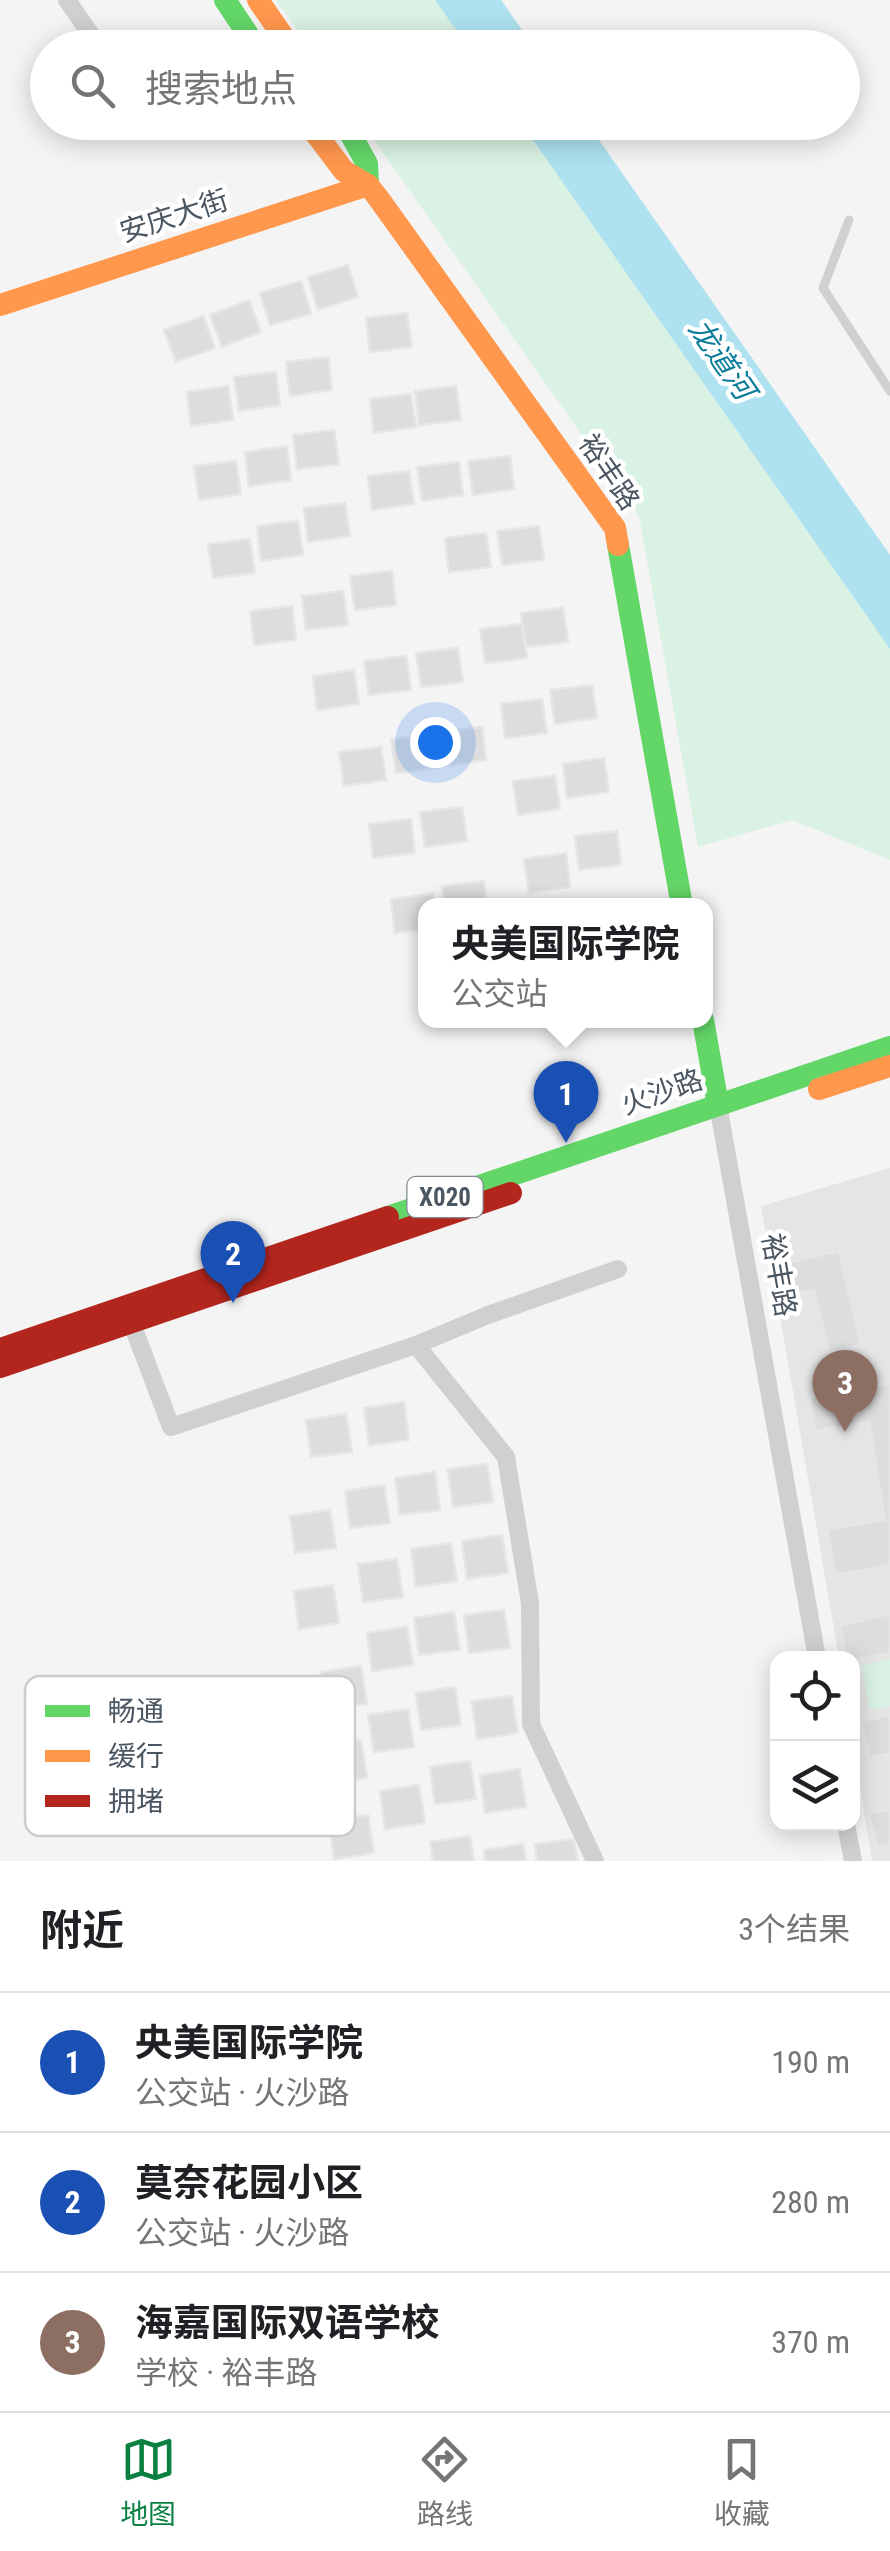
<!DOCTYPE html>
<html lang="zh">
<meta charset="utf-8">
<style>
:root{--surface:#fff;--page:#f2f2f2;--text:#202124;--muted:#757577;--line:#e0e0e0;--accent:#0b8043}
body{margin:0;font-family:"Roboto Condensed","Noto Sans SC",sans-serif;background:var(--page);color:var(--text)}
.controls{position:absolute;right:30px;bottom:30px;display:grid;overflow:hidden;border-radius:20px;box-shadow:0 5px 25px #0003}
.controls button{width:90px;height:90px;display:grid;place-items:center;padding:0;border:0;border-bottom:2px solid var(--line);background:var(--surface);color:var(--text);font:50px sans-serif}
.you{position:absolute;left:435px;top:742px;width:35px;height:35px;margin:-25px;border:8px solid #fff;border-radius:50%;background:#1a73e8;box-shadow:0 0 0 15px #1a73e833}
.badge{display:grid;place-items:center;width:65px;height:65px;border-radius:50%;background:var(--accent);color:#fff;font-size:32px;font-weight:700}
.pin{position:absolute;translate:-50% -82px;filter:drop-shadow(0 2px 5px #0008)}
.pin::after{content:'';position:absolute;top:52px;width:35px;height:30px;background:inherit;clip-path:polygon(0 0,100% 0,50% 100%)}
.popup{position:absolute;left:418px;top:898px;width:295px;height:130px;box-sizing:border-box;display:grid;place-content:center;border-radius:20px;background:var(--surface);filter:drop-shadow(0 2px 8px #0005);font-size:32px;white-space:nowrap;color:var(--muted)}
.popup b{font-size:38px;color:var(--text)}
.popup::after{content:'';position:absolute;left:50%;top:100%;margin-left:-20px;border:20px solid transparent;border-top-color:var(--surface)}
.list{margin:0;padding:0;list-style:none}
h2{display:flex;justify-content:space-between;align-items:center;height:130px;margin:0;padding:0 40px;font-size:42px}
h2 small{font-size:32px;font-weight:400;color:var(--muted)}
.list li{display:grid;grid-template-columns:65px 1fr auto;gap:30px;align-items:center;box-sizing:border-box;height:140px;padding:0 40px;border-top:2px solid var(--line)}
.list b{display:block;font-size:38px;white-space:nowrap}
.list p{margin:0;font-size:32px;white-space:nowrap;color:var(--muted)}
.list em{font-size:32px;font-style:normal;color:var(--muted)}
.icon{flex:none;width:55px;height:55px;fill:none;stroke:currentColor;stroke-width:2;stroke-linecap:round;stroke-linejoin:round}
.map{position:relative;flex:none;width:890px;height:1861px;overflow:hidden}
.search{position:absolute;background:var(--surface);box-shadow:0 5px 25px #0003;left:30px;right:30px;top:30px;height:110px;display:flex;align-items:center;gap:25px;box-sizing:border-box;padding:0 35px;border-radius:55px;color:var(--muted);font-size:38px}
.sheet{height:550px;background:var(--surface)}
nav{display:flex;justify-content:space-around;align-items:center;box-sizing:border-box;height:140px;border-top:2px solid var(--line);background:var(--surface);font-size:28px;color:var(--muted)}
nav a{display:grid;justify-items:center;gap:5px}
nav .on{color:var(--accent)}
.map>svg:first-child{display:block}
.education{fill:#e6e5e6}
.green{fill:#d9f2e3}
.water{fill:#aee2f0}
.building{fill:#ddddde;stroke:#e5e6e7;stroke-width:2.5}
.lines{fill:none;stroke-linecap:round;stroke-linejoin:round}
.lane{stroke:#ced0d2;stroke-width:9}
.street{stroke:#ced0d2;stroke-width:18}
.fast{stroke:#63d668;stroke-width:22}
.slow{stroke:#ff974d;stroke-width:22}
.jam{stroke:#b3261e;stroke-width:22}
.labels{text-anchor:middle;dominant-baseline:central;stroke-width:9;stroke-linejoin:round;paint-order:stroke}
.shield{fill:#fff;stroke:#808990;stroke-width:2.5}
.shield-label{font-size:25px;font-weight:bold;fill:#4a5661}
.street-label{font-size:28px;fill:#4a5661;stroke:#fff}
.water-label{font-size:30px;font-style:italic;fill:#0c7c9b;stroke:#fff}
.key{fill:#fff;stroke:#c9ccd0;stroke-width:2.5}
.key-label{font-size:28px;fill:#4a5661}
</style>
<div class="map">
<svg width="890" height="1861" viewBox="0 0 890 1861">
<rect width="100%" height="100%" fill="#f4f4f4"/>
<path class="education" d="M890,1168V1861H872L853,1744L852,1658H839L761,1206Z"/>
<g class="green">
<path d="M276,0H435L468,47H310Z"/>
<path d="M362,123H521L890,649V860L792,820L698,847L639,516Z"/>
<path d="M890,1659V1706L870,1710L861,1666Z"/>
</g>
<g class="water">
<path d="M435,0H501L534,47H468Z"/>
<path d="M521,123H587L890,555V649Z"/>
</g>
<g class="building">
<path d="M348,265L358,297L318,310L308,277Z"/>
<path d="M301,281L311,314L270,325L260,293Z"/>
<path d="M249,300L261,332L222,347L210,315Z"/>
<path d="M407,313L412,347L370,352L366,318Z"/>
<path d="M203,316L215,348L176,362L164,330Z"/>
<path d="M328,357L332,390L290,396L286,362Z"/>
<path d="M276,372L280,405L239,411L234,377Z"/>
<path d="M228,386L233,420L191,426L187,392Z"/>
<path d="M456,386L461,420L419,425L415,391Z"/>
<path d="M411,394L416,427L374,433L370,399Z"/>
<path d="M334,430L339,464L297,469L293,435Z"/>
<path d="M287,446L291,480L249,486L245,452Z"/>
<path d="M510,456L514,489L473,495L468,461Z"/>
<path d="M236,461L241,494L199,500L194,466Z"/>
<path d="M459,462L463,495L422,501L417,467Z"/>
<path d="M409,471L414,504L372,510L368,476Z"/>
<path d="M345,503L350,536L308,542L304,508Z"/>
<path d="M298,521L303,555L261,561L257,526Z"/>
<path d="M539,526L544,560L502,565L497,531Z"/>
<path d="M486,533L491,567L449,572L445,538Z"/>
<path d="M250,539L255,573L213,578L208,544Z"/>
<path d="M392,571L396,605L355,610L350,576Z"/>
<path d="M343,591L348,625L306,630L302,596Z"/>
<path d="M292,606L296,640L254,645L250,611Z"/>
<path d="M563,608L568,642L526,647L521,613Z"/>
<path d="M522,624L527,658L485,663L480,629Z"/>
<path d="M458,648L463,682L421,687L416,653Z"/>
<path d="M406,656L411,690L369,695L364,661Z"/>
<path d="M354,670L359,704L317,710L313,676Z"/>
<path d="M592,685L597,718L555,724L550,690Z"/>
<path d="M542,699L547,733L505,738L501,704Z"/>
<path d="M482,727L486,760L445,766L440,732Z"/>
<path d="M433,734L438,768L396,773L391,739Z"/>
<path d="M381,747L386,780L344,786L339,752Z"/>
<path d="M604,758L609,792L567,798L563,764Z"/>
<path d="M555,776L560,809L518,815L513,781Z"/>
<path d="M462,807L467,841L425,847L420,812Z"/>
<path d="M411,819L415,853L373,858L369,824Z"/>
<path d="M617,831L621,865L579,870L575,836Z"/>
<path d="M566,853L570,887L529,893L524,859Z"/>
<path d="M484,881L487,906H445L442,886Z"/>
<path d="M433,894L434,906H426V929L395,933L391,899Z"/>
<path d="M839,1251L861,1345L829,1352L814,1290L782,1297L775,1266Z"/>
<path d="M890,1384V1565L835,1575L827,1529L885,1520L869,1422L815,1431L809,1398Z"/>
<path d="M404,1402L409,1440L369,1445L364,1408Z"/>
<path d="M346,1414L352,1452L311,1457L306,1420Z"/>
<path d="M487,1464L493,1502L453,1507L448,1469Z"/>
<path d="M435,1472L440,1510L400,1515L395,1478Z"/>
<path d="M384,1485L390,1523L350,1528L345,1491Z"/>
<path d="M330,1510L336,1548L295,1553L290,1516Z"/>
<path d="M502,1535L508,1573L467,1579L462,1541Z"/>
<path d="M451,1543L457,1581L416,1587L411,1549Z"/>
<path d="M397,1559L403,1597L363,1602L358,1564Z"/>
<path d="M333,1585L339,1623L299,1629L294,1591Z"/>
<path d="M504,1610L510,1648L469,1653L464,1615Z"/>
<path d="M454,1612L460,1650L419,1655L414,1618Z"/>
<path d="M890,1614V1653L852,1661V1658H847L840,1626Z"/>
<path d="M407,1627L413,1665L372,1671L367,1633Z"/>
<path d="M361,1666L367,1704L326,1709L321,1672Z"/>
<path d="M455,1687L461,1725L421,1730L416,1693Z"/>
<path d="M512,1696L518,1733L477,1739L472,1701Z"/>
<path d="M408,1709L414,1747L374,1752L368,1715Z"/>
<path d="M890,1715V1753L870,1758L861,1721Z"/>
<path d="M361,1740L367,1778L327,1783L322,1745Z"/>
<path d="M470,1761L476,1799L435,1804L430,1767Z"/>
<path d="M520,1769L526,1807L485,1813L480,1775Z"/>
<path d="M419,1785L425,1823L385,1829L380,1791Z"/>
<path d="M890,1809V1845L877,1847L869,1814Z"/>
<path d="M368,1815L374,1853L334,1859L329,1821Z"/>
<path d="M470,1836L474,1861H433L430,1842Z"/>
<path d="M574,1839L578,1861H537L535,1844Z"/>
<path d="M523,1844L526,1861H485L484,1850Z"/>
</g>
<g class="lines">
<path class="lane" d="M849,220L823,288L890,391"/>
<g class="street">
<path d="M67,0L100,48"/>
<path d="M718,1105L817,1658"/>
<path d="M129,1316L171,1427L416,1345L506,1457L530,1603L531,1724L595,1861"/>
<path d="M416,1345L488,1315L618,1269"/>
<path d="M846,1824L853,1861"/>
</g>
<g class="fast">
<path d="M225,0L257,48"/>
<path d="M344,122L367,164L368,185"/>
<path d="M618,545L682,906"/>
<path d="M703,1020L718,1105"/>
<path d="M388,1217L890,1047"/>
</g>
<g class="slow">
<path d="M258,0L291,48"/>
<path d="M307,122L344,171L368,185L379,199L615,528L618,545"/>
<path d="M0,305L368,185"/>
<path d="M819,1089L890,1066"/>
</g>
<g class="jam">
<path d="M0,1349L388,1217"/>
<path d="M0,1367L511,1193"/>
</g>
</g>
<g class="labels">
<rect class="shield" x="407.5" y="1177" width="75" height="40" rx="8"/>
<g class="shield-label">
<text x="445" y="1197">X020</text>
</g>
<g class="street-label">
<text transform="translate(174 216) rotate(-18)">安庆大街</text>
<text transform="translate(609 472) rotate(56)">裕丰路</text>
<text transform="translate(662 1092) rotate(-19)">火沙路</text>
<text transform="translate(779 1275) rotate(80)">裕丰路</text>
</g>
<g class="water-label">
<text transform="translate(722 359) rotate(55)">龙道河</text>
</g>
</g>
<rect x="25" y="1676" width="330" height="160" rx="15" class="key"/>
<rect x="45" y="1705" width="45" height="12" fill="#63d668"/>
<rect x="45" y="1750" width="45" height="12" fill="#ff974d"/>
<rect x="45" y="1795" width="45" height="12" fill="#b3261e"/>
<g class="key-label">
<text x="108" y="1721">畅通</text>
<text x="108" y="1766">缓行</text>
<text x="108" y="1811">拥堵</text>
</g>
</svg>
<div class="controls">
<button><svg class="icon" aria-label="locate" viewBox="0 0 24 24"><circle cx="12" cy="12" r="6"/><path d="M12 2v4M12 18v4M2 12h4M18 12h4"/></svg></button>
<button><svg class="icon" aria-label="layers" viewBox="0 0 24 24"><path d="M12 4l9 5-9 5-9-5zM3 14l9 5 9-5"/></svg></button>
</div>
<div class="you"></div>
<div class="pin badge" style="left:566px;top:1143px;background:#1a4fb4">1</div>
<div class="popup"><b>央美国际学院</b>公交站</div>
<div class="pin badge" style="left:233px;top:1303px;background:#1a4fb4">2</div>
<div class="pin badge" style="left:845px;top:1432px;background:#8d6e63">3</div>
<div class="search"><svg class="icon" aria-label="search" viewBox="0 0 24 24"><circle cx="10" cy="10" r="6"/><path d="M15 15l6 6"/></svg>搜索地点</div>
</div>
<section class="sheet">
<h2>附近<small>3个结果</small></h2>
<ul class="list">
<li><span class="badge" style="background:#1a4fb4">1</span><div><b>央美国际学院</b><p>公交站 · 火沙路</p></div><em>190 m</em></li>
<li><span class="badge" style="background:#1a4fb4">2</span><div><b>莫奈花园小区</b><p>公交站 · 火沙路</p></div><em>280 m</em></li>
<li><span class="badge" style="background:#8d6e63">3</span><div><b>海嘉国际双语学校</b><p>学校 · 裕丰路</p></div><em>370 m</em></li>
</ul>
</section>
<nav>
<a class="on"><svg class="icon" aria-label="map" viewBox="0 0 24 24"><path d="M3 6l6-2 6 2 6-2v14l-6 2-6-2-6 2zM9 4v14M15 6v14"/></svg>地图</a>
<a><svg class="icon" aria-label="directions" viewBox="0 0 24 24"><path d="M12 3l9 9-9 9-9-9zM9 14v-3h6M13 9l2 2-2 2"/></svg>路线</a>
<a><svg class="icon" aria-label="saved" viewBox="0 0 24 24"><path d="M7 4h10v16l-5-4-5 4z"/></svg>收藏</a>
</nav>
